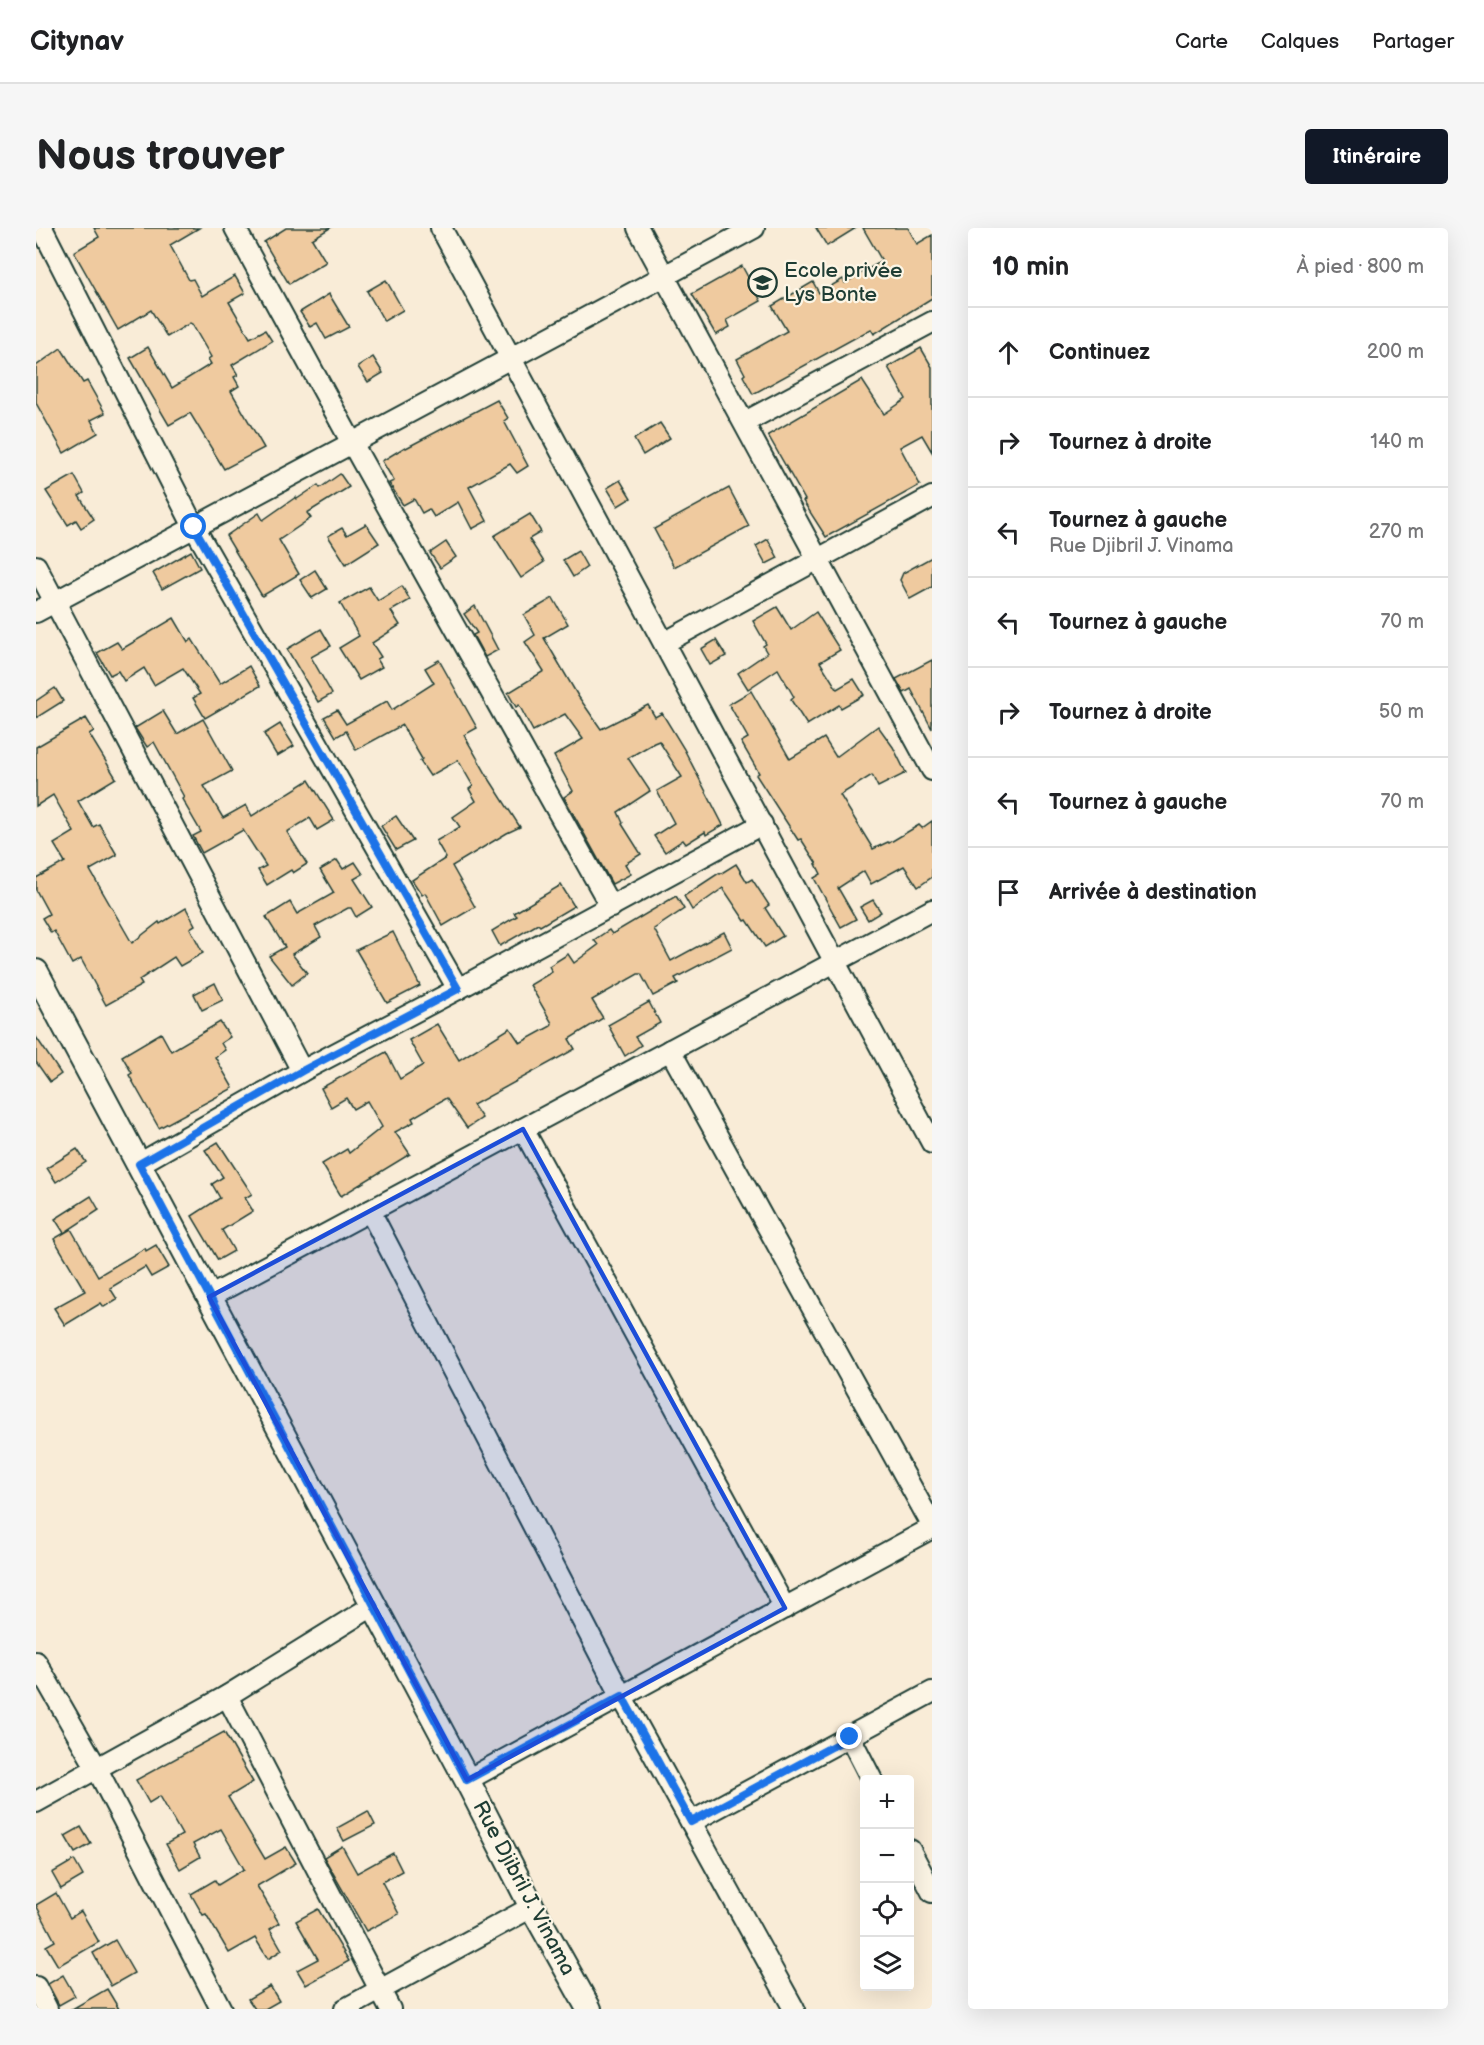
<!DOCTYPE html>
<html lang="fr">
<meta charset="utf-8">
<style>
:root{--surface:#fff;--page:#f6f6f6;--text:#202124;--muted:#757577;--line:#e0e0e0;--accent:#111827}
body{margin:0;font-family:"Balsamiq Sans",sans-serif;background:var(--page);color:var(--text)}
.controls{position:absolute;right:18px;bottom:18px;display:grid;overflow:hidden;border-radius:6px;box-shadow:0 6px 24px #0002}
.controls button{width:54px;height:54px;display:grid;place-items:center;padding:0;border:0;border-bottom:2px solid var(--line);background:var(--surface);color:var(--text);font:30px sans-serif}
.stop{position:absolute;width:18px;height:18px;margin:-14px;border:4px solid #1a73e8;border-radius:50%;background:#fff}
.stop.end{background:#1a73e8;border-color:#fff;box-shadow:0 2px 6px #0008}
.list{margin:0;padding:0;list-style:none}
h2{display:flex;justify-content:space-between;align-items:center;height:78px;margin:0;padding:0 24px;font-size:26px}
h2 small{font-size:20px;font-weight:400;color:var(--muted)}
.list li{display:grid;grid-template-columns:39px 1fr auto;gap:18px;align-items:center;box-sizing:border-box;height:90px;padding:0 24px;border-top:2px solid var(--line)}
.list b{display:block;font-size:22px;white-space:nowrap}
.list p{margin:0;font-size:20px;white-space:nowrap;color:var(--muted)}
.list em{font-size:20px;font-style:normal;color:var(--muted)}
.icon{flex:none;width:33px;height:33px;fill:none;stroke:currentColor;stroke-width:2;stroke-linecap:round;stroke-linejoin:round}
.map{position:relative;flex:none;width:896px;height:1781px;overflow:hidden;border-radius:6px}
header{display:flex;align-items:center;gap:36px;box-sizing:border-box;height:84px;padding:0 30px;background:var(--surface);border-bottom:2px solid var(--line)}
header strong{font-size:28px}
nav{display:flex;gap:33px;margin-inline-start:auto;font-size:21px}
.intro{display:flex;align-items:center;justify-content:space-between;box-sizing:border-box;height:144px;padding:0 36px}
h1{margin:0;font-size:42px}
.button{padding:15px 27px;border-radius:6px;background:var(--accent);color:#fff;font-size:21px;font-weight:700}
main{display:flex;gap:36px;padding:0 36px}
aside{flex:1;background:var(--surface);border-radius:6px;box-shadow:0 6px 24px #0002}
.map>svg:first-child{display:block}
.building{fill:#efca9f;stroke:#1f3d34;stroke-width:1.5}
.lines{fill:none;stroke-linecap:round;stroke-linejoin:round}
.minor-casing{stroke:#1f3d34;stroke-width:24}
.tertiary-casing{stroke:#1f3d34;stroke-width:28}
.minor{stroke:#fcf5e5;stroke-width:20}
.tertiary{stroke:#fcf5e5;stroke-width:24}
.route{stroke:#1a73e8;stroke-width:8}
.marked{fill:#1d4ed8;fill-opacity:0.2;stroke:#1d4ed8;stroke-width:4.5;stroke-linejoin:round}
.labels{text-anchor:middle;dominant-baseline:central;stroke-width:4.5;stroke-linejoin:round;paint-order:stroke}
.poi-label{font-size:21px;fill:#1f3d34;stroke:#fcf5e5;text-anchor:start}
.street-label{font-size:21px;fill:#1f3d34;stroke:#fcf5e5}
</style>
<header>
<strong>Citynav</strong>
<nav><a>Carte</a><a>Calques</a><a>Partager</a></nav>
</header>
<div class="intro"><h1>Nous trouver</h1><a class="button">Itinéraire</a></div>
<main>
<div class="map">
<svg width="896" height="1781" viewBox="0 0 896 1781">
<rect width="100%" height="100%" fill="#f9ecd7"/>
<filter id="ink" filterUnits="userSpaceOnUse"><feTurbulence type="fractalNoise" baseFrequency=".0167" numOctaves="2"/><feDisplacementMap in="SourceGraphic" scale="12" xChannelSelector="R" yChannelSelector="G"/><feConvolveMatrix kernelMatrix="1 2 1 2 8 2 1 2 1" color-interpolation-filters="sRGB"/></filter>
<g filter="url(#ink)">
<g class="building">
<path d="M58,0H163L134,17L153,52L157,51L166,68L199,48L209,65L193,74L214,110L229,102L236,113L196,137L202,147L198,149L203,158L195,163L228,220L188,241L154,185L133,197L94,130L112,119L136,160L175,136L172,131L175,129L156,96L154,95L131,109L115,82L82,102L38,24L63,9Z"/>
<path d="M250,0H294L276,11L290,34L253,56L228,14Z"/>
<path d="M780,0H820L791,18Z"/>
<path d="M827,0H872L881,16L896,7V70L838,106L835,101L717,166L707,148L709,146L701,131L751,103L736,78L777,54L783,65L807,51L809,55L846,33Z"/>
<path d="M706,38L725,73L691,92L694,99L680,107L656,66Z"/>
<path d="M350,52L367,82L348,93L331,63Z"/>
<path d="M293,66L313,99L290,111L281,95L274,99L264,84Z"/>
<path d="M25,120L47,155L51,153L69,185L55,192L62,205L28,225L0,175V138Z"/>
<path d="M885,120L896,139V224L886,207L864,219L884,257L790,309L767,273L769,272L732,207L826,152L848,186L870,171L852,139Z"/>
<path d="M337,129L347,145L332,154L322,139Z"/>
<path d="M461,172L472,190L468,193L492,238L481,245L474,236L433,259L451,293L436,301L422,274L398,289L393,281L386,285L378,271L367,277L353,255L358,253L346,233L369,219L370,220Z"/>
<path d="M624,195L634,210L607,227L598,211Z"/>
<path d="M304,246L313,259L271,285L275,290L243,312L263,346L226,368L190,308L223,285L227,292L260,269L261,271L282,257L284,260Z"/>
<path d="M38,247L48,265L43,268L58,291L45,300L40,292L32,297L10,263Z"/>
<path d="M584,252L595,270L582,278L571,260Z"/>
<path d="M693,260L713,298L638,339L618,301Z"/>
<path d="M494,286L505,304L493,311L508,334L485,350L458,308Z"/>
<path d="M330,296L343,315L310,336L292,308L306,300L311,307Z"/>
<path d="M732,311L742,330L730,336L720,318Z"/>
<path d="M410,314L420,329L404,340L394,325Z"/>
<path d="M155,323L164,340L126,361L117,345Z"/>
<path d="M542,323L551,339L537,349L527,332Z"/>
<path d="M896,329V359L874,371L864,352L867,345Z"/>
<path d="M279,342L291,361L276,370L264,352Z"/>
<path d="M366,358L374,372L355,383L364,397L336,415L345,429L341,431L346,439L323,452L303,420L323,408L304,375L333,359L342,373Z"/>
<path d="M517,370L532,396L508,410L542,468L565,501L612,477L619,489L626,485L648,521L687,597L670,607L669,604L650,616L647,612L629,624L618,608L638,595L621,563L646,549L623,513L618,515L592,530L614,563L582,584L587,595L586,596L605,626L589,636L595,646L576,656L528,569L537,563L518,528L547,511L529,486L497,503L483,477L480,479L472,465L508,443L489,414L499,407L488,387Z"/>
<path d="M439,378L462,422L449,429L437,407L441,405L428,386Z"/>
<path d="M741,379L755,402L780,384L804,422L784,434L801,461L818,451L828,467L805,480L803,477L771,497L755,472L758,469L742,441L712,461L702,445L731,425L727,418L730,416L717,393Z"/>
<path d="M138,390L152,414L156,411L184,456L213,438L224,458L169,490L157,470L164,466L147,440L118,457L108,440L88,453L82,443L74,447L61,425L81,414L86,421Z"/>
<path d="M285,401L295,418L275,429L296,466L282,474L251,421Z"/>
<path d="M680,412L690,428L674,437L665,421Z"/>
<path d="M403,432L441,500L428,507L452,549L484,599L471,605L416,638L439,679L407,698L389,665L386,667L376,652L410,630L400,613L424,599L417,589L440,573L433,561L437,558L422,532L394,548L384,533L386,531L366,497L320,522L310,503L300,509L288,489L301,482L310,496L351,473L356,482L398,455L389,440Z"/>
<path d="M896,432V501L875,461L868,465L860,451Z"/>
<path d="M19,460L27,473L0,490V473Z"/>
<path d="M715,463L754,531L788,510L800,529L842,498L857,519L870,545L842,559L836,547L804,567L837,621L852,614L853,615L883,597L886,600L896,593V649L882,659L868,638L835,656L828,643L802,660L820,691L805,699L778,650L785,646L780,636H781L765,611L762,612L720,547L723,545L705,514L712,510L693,476Z"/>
<path d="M127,483L141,506L167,491L196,543L168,558L187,590L210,577L216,588L273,552L298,592L281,602L274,590L251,604L271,636L257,645L255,642L231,657L222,642L230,638L207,602L166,625L157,608L165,604L146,571L148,569L118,514L111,519L99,500Z"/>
<path d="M50,490L58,503L53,506L80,550L42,573L57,599L63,596L81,627L54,642L96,715L123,694L124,696L150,680L159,697L154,700L167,725L144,738L138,729L103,752L106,757L70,777L45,731L36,736L18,703L15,705L6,690L13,686L0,662V650L29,634L18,616L38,604L17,567L0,578V519Z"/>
<path d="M244,496L258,518L241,528L228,506Z"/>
<path d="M360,588L377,613L360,622L345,598Z"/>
<path d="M301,632L307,641L319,634L327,646L318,651L336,679L320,689L315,680H312L279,698L285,709L256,726L271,745L256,757L233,728L249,719L230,689L254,674L261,686L298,665L284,642Z"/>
<path d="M700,636L711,654L716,651L733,677L729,680L747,708L729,719L711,692L709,693L687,660L656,682L648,668L683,645L684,646Z"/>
<path d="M525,657L538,678L504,698L502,696L464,718L456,703L481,688L478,685Z"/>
<path d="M640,668L648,681L618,701L635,733L688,704L696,720L639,750L642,755L617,768L605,746H602L556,772L567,790L533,811L539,821L437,877L446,890L431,900L410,870L376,890L378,894L359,904L374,926L305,968L286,936L311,921L313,925L346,899L331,873L317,881L310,870L295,879L285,860L350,824L364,851L387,837L373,812L401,796L423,832L474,800L484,815L515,798L516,795L494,757L516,744L513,738L532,726L538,735L562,717L558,712L573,702L576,706Z"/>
<path d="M837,672L845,684L832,692L824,679Z"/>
<path d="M357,704L384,758L351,775L320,722Z"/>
<path d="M179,755L187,772L166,782L158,766Z"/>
<path d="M613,774L624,795L599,809L605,817L589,828L572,797Z"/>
<path d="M184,794L194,809L185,815L189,822L179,829L197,860L123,900L93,847L96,845L86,828L125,805L135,823Z"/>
<path d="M0,809L25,846L14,854L0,834Z"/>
<path d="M182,914L216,966L209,970L217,983L186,1002L198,1023L182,1032L156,988L184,970L176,956L187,949L169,922Z"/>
<path d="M41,921L50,934L20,954L11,940Z"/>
<path d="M55,968L63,982L28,1005L19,991Z"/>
<path d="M35,1001L62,1048L109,1020L110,1023L120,1017L133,1039L115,1049L109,1039L74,1060L81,1071L68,1079L65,1075L29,1097L18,1080L49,1063L18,1011Z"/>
<path d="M188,1504L217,1554L192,1569L229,1631L250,1619L260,1635L221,1658L243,1695L234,1701L246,1722L232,1731L219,1710L193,1725L170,1686L167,1687L155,1666L179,1652L182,1657L208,1641L185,1601L157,1616L164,1629L144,1641L130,1616L146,1607L124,1568L113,1575L100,1552Z"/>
<path d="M332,1583L339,1597L308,1613L301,1600Z"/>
<path d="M45,1599L55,1616L39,1625L29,1608Z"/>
<path d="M306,1618L321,1645L357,1625L366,1643L346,1654L363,1686L330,1703L288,1629Z"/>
<path d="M38,1632L47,1648L25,1661L16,1645Z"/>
<path d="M20,1665L34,1690L45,1683L63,1714L22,1738L10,1718L19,1713L0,1677Z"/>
<path d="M282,1681L313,1733L270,1757L261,1742L282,1731L260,1693Z"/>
<path d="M79,1712L98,1745L75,1758L57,1725Z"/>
<path d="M27,1747L39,1768L23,1777L12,1756Z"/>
<path d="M234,1758L243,1773L229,1781H219L212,1771Z"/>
<path d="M71,1761L83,1781H36Z"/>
</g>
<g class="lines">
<defs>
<g id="minor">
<path d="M6,0L158,299L422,761"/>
<path d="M199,0L316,215L575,679"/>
<path d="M405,0L896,915"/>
<path d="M602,0L896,542"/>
<path d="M709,194L896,94"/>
<path d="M0,338L266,843"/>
<path d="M0,384L718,0"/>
<path d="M628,415L896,269"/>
<path d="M634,822L896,1297"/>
<path d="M487,901L749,1380"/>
<path d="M103,936L266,843L422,761L726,596"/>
<path d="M334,983L586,1469L758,1781"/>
<path d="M173,1069L896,682"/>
<path d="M0,1434L60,1539L185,1781"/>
<path d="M191,1468L354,1781"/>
<path d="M814,1509L836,1552"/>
<path d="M431,1552L896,1300"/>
<path d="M0,1574L191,1468L338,1377"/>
<path d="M655,1594L896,1464"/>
<path d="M874,1622L896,1664"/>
<path d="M0,1759L11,1781"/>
<path d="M309,1781L496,1679"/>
</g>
<path id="tertiary" d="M0,744L431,1552L496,1679L553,1781"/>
</defs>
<use href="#minor" class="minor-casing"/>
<use href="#tertiary" class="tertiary-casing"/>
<use href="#minor" class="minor"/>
<use href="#tertiary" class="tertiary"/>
</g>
</g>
<g class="lines" filter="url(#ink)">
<path class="route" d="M158,299L422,761L266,843L103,936L431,1552L586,1468L655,1594L814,1509"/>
</g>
<path class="marked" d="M487,901L749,1380L431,1552L173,1069Z"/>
<defs>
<symbol id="school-ring" viewBox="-11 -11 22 22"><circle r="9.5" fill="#fcf5e5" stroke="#1f3d34" stroke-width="1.5"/><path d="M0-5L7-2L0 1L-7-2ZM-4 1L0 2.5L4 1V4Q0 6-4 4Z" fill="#1f3d34"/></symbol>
</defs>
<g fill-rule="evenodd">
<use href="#school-ring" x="710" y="38" width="33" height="33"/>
</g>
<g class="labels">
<g class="poi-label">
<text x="748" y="42">Ecole privée<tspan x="748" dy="24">Lys Bonte</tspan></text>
</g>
<g class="street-label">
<text transform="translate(488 1660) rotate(62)">Rue Djibril J. Vinama</text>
</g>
</g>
</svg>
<div class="controls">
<button>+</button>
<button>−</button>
<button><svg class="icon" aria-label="locate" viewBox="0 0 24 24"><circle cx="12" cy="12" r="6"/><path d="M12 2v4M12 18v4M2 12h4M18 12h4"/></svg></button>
<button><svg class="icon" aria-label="layers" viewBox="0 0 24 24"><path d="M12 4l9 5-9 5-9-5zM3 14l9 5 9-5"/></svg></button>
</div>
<div class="stop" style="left:158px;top:299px"></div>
<div class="stop end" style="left:814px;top:1509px"></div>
</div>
<aside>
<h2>10 min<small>À pied · 800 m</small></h2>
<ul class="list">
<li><svg class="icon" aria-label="ahead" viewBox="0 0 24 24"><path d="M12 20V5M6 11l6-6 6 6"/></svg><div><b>Continuez</b></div><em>200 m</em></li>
<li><svg class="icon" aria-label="right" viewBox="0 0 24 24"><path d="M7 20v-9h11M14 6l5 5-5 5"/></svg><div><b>Tournez à droite</b></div><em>140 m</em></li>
<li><svg class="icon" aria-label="left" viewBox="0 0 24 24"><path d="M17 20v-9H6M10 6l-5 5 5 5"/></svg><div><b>Tournez à gauche</b><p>Rue Djibril J. Vinama</p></div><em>270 m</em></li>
<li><svg class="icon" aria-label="left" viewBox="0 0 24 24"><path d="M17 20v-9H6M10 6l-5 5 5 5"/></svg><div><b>Tournez à gauche</b></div><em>70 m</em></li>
<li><svg class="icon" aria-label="right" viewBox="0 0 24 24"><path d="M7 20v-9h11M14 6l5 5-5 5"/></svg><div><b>Tournez à droite</b></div><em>50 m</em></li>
<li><svg class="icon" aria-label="left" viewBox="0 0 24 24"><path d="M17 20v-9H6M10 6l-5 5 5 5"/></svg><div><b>Tournez à gauche</b></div><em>70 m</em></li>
<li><svg class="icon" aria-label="arrive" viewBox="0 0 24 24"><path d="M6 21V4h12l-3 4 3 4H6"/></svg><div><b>Arrivée à destination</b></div></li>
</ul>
</aside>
</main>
